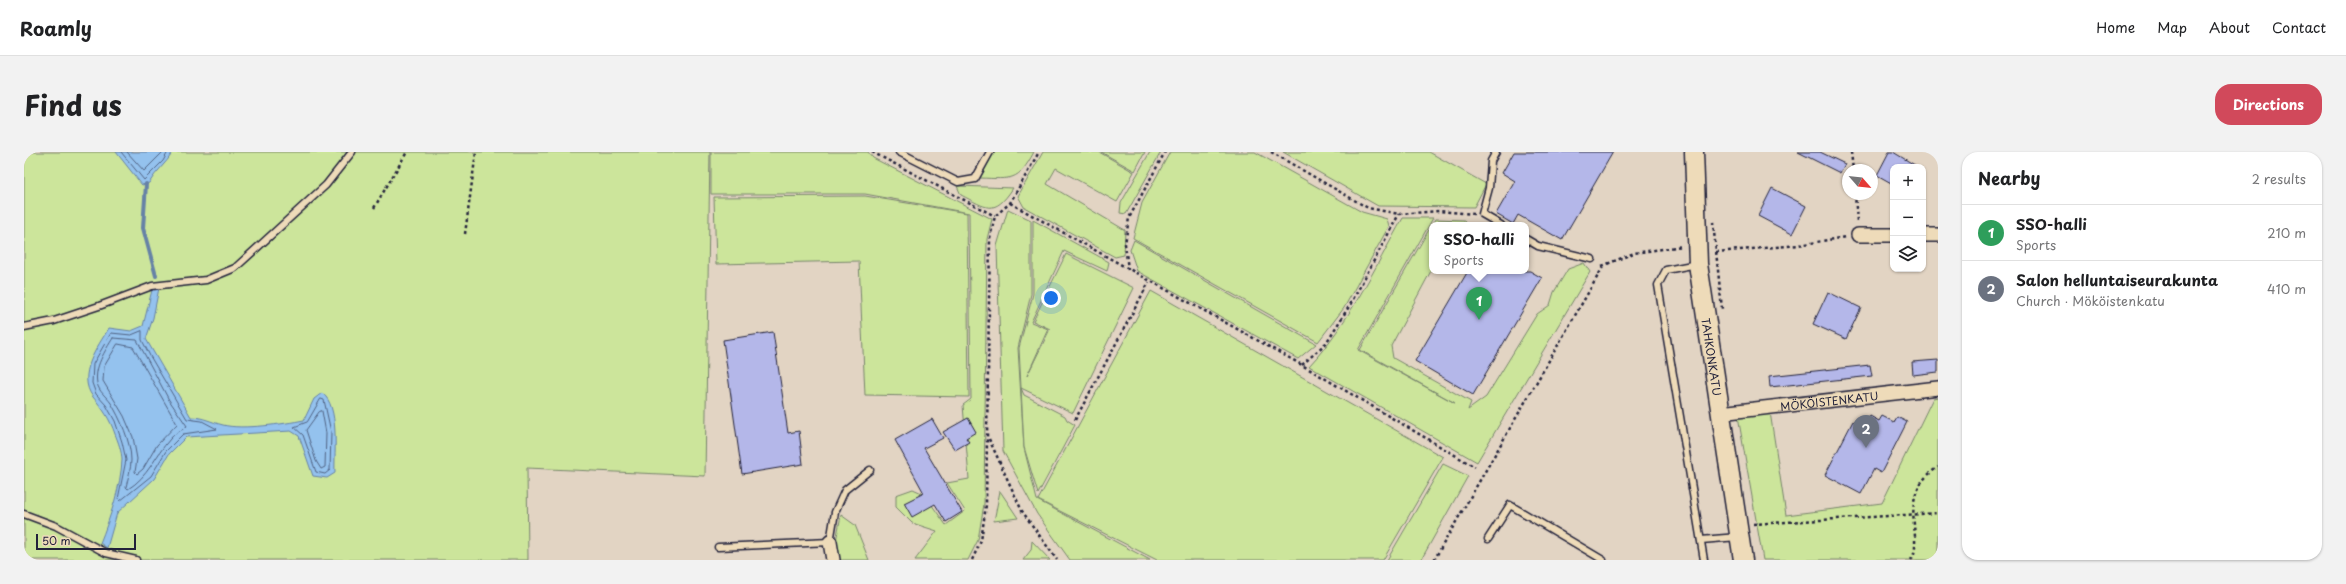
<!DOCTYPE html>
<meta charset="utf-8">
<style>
:root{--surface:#fff;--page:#f2f2f2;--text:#202124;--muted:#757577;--line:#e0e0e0;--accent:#d1495b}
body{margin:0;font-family:"Playpen Sans",sans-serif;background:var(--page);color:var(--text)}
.controls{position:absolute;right:12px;top:12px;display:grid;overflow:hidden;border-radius:8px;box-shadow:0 1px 3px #0004}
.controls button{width:36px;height:36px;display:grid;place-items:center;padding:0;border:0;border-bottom:1px solid var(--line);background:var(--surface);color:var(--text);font:20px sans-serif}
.compass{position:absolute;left:1818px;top:12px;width:36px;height:36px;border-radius:50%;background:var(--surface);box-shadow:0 1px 3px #0004;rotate:118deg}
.scale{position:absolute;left:12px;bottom:10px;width:100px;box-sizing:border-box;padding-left:4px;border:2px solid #22223b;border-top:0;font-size:11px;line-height:14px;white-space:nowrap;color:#22223b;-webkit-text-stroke:3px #eedbb9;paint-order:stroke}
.you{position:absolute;left:1027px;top:146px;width:14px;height:14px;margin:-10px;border:3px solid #fff;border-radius:50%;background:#1a73e8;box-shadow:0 0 0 6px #1a73e833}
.badge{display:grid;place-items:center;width:26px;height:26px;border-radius:50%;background:var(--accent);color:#fff;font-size:13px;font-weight:700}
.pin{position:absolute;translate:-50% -33px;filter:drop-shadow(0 1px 2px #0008)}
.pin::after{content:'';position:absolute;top:21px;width:14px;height:12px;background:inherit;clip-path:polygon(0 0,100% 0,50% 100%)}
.popup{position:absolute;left:1405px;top:70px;width:100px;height:52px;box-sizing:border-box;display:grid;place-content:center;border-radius:8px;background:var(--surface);filter:drop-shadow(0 1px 3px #0005);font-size:13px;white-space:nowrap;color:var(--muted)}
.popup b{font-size:15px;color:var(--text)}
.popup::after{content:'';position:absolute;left:50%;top:100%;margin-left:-8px;border:8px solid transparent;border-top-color:var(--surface)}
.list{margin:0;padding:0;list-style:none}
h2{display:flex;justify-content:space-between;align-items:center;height:52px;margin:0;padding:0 16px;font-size:17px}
h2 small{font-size:13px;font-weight:400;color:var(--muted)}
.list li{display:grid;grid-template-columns:26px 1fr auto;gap:12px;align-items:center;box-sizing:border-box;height:56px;padding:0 16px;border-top:1px solid var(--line)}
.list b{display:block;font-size:15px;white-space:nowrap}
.list p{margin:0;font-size:13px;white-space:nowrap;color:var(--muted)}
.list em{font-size:13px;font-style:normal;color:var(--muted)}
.icon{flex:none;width:22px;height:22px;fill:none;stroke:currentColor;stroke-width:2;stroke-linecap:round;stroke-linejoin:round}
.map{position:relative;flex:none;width:1914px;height:408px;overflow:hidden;border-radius:16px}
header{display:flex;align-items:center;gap:24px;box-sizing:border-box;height:56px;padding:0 20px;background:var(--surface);border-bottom:1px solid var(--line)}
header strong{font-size:19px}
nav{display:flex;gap:22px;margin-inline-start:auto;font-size:14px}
.intro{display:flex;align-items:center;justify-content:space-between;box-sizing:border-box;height:96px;padding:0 24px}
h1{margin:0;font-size:28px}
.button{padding:10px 18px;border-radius:16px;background:var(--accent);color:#fff;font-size:14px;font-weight:700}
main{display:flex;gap:24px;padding:0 24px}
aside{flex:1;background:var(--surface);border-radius:16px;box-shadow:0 1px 3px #0004}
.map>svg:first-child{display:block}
.green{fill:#cce59b;stroke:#77846b}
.water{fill:#94c2ee;stroke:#6682a6}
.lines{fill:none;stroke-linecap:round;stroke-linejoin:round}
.shore{stroke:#506283;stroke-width:1}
.stream{stroke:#6682a6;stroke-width:4}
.building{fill:#b4b7e9;stroke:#22223b}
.lane-casing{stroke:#22223b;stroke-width:9}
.street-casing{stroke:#22223b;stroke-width:16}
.secondary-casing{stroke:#22223b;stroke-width:21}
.path{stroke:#22223b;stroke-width:2.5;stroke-dasharray:3 3;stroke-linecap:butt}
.lane{stroke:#eedbb9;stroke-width:6}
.street{stroke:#eedbb9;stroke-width:13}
.secondary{stroke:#eedbb9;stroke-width:18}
.labels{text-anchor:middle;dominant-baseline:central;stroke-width:3;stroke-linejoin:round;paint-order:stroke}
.street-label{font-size:11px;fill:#22223b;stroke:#eedbb9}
</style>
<header>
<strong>Roamly</strong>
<nav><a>Home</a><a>Map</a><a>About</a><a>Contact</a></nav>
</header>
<div class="intro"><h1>Find us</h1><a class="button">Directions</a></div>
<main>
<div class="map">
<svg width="1914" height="408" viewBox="0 0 1914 408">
<rect width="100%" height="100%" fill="#e2d4c3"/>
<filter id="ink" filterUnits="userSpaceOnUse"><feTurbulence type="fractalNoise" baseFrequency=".025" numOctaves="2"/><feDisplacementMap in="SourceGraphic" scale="8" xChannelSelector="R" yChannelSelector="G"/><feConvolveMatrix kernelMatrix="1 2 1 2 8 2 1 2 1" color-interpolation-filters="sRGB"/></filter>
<g filter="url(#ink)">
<g class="green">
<path d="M0,0H686L681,324L503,316L504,408H0Z"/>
<path d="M687,0H844L849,6L968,67L963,87L960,352L954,388L944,408H891L913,379L888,371L872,355V343L889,337L900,342L922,373L941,359L923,331L945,327L939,253L947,247L945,61L841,42H687Z"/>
<path d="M970,0H1010C994,30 988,27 956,26Z"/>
<path d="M1019,0H1075L1110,20L1093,50L1032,16L1023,32L1101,78L1100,103L1091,105L1000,55L994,44Z"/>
<path d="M1077,0H1121L1111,19Z"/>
<path d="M1126,0H1137L1102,62L1096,61L1097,51Z"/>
<path d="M1146,0H1231L1338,60L1363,67L1365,74L1320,156L1294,190L1109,86L1118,51Z"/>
<path d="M1259,0H1405L1462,32L1450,55L1354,54Z"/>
<path d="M933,34L989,36C970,65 963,56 937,43Z"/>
<path d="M841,44L943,61L945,245L841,243L835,109L692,112L690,45Z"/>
<path d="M984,57L1007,68V142L994,196L1000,296L1013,348L1126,408H1046L1013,362L979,299L973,94Z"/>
<path d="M1379,66H1409L1334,198L1431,251L1336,198L1411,67L1440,68L1441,73H1408V117L1367,194L1369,206L1447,250L1444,258L1462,245L1513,162L1526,153L1530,140L1544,117L1560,111L1566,120L1453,310L1285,214C1325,171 1350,117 1379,66Z"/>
<path d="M1009,68L1085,110L1083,119L1040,99L1007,170L1024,177L1003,224L1026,177L1009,169L1042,102L1110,136L1049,261L997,236L1000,243L1041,264L1043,268L1051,273L1014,342L1000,295L995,196L1009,142Z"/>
<path d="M1110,88L1292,192L1274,207L1113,119L1106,98Z"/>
<path d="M1127,139L1419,305L1359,408H1133L1014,348Z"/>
<path d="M1914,245V408H1739L1714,264L1746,260L1762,363L1858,351L1909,246Z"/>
<path d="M1419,312L1444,324L1397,408H1363Z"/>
<path d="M976,339L994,366L970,369Z"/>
<path d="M817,363L831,373L845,408H815L812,389Z"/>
<path d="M1008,389L1026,408H999L1007,398Z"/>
</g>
<g class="water">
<path d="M92,0H149C142,12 132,19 125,31L118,33Z"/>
<path d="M135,136L129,166L122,187L167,265C179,265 187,270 199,273C218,278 260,272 280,268L290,247L298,241C316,254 310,300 311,321L303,326L289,324L275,284L267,279L162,285L145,302L130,327L93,361L83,396L76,391C86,366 97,334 98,308C98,300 94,289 91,282C86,267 79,257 69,245C52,223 74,194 85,176L107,179L119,174L128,138Z"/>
</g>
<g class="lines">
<g class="shore">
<path d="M97,0L120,28L139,9L144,0"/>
<path d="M103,0L120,19L139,0"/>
<path d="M118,179V188L126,204L163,267L178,269L193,277L159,282L142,299L127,324L96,349L94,347L102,308L98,290L91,269L82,253L72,242L68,231L69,212L87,181L107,183Z"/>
<path d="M89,186L113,188L145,248L163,274C159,278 150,281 146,287C131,304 124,325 104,337L102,335C104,326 107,317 107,308C107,290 96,266 87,251C82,244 75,240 73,231C70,215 81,199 89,186Z"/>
<path d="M94,192L109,195L153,272L133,293L119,317L113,322L111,320L113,307L109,285L100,264L79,229L80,215Z"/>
<path d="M297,247L300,248L307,280L306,318L301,322L292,320L279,283L270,275L283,270Z"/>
<path d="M298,259L302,281L301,315L297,317L292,309L282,278L295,260Z"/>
</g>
<path class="stream" d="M122,32L119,76L132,124"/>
</g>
<g class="building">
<path d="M1490,0H1589L1538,88L1494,63L1489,72L1472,62L1491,29L1478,21Z"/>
<path d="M1774,0H1796L1821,12L1816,21Z"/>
<path d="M1865,0H1869L1894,15H1869V32L1853,23Z"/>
<path d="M1748,36L1782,54L1768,82L1734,64Z"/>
<path d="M1444,119H1506L1518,126L1449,243L1391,209Z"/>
<path d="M1804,140L1837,156L1822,187L1789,172Z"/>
<path d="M749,180L764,281L775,279L779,312L718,322L699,188Z"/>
<path d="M1914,208V220L1889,223L1888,210Z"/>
<path d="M1846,213L1848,224L1746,235L1745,224Z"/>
<path d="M1846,264L1855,269L1858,264L1870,270L1873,265L1883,270L1857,321L1850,317L1837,342L1801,323L1829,269L1841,275Z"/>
<path d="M944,266L952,280L942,286L945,290L931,298L919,280Z"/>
<path d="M908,267L919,286L900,296L938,360L922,370L911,352L888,365L880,351L900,341L871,288Z"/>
</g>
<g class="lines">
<defs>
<g id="lane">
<path d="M875,0L934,30L951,27L966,0"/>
<path d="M1472,0L1467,9L1465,36L1458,62L1477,73"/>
<path d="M1502,87L1514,94L1568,107"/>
<path d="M1673,112L1642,118L1634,133L1680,408"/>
<path d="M0,175L30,169L75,154L128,134L182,128L211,116L302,33L328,0"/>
<path d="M0,362L32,374L82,401L112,408"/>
<path d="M1464,387L1486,353L1579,408"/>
<path d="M1677,388L1714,385"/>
<path d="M694,395L806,390L811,360L821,338L846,318"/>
</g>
<g id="street">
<path d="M1834,83H1869"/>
<path d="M1899,83H1914"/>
<path id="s1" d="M1696,261L1914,236"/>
<path d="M806,390L809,408"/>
</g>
<g id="secondary">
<path id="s2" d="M1670,0L1674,112L1719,408"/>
</g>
</defs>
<use href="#lane" class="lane-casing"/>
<use href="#street" class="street-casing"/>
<use href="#secondary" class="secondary-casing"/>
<g class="path">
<path d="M848,0L971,64"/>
<path d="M1247,0L1344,56L1375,62L1415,59L1450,62"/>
<path d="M1827,0L1829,18"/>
<path d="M1831,42L1833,70"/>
<path d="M986,51L1278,213L1451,315"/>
<path d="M350,56L383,0"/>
<path d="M1689,70L1698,157"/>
<path d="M441,82L452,0"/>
<path d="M1692,100L1775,93L1822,85"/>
<path d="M1578,114L1610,101L1659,94"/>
<path d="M1104,118L1101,92L1105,66L1141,0"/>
<path d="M1278,213L1302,191L1326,153L1375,62"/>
<path d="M1051,268L1125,130"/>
<path d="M965,287L998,359L1033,408"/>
<path d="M1729,372L1914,361"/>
<path d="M948,408L957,389L962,353L966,86L971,64L986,51L1015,0"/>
<path d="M1410,408L1579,115"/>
<path d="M1887,408C1892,400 1891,393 1891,384C1888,353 1886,334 1914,315"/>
</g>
<use href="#lane" class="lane"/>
<use href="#street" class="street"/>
<use href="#secondary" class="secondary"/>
</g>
</g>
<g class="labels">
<g class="street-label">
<text stroke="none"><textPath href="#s2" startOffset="206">TAHKONKATU</textPath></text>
<text stroke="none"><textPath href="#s1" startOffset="110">MÖKÖISTENKATU</textPath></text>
</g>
</g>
</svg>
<div class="controls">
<button>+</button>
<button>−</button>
<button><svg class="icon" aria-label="layers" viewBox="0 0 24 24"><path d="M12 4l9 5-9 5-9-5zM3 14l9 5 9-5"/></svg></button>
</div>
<svg class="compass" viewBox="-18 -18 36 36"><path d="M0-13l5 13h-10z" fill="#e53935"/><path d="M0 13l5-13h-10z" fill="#757577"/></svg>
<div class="scale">50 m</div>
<div class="you"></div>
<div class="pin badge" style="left:1455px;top:168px;background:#2e9e5b">1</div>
<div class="popup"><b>SSO-halli</b>Sports</div>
<div class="pin badge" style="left:1842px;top:296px;background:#6b7280">2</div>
</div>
<aside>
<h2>Nearby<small>2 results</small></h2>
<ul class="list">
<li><span class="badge" style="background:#2e9e5b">1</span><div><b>SSO-halli</b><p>Sports</p></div><em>210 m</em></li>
<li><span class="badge" style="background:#6b7280">2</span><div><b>Salon helluntaiseurakunta</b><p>Church · Mököistenkatu</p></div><em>410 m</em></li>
</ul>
</aside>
</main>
